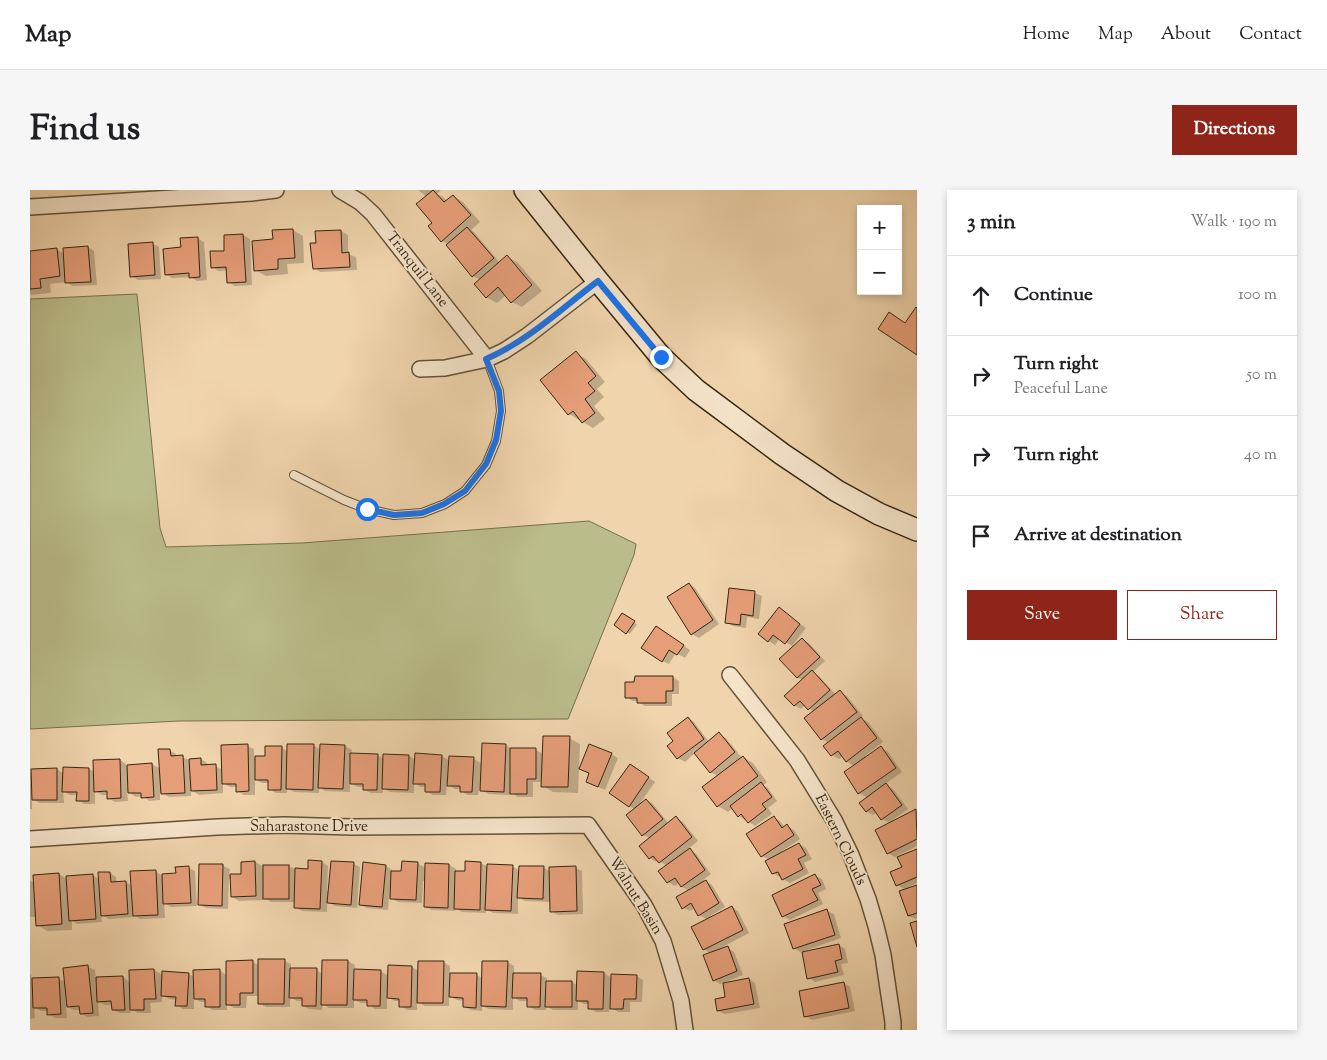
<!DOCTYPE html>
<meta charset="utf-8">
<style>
:root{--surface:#fff;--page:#f6f6f6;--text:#202124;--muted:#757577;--line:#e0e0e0;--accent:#8f2418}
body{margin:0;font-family:"Sorts Mill Goudy",serif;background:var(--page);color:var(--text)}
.controls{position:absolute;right:15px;top:15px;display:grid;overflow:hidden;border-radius:0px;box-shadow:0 2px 8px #0003}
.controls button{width:45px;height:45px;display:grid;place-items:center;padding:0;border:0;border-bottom:1px solid var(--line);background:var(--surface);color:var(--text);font:25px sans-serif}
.stop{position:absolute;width:15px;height:15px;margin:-11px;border:4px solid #1a73e8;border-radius:50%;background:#fff}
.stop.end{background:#1a73e8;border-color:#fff;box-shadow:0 1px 5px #0008}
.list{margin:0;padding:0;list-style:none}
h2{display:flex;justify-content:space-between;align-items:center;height:65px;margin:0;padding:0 20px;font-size:21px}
h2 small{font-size:16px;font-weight:400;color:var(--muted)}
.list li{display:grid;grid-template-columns:32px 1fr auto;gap:15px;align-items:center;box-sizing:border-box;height:80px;padding:0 20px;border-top:1px solid var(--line)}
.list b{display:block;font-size:19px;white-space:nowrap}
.list p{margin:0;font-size:16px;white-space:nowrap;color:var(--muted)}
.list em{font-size:16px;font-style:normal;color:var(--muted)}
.actions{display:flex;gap:10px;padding:15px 20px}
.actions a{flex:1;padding:11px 0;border:1px solid var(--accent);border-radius:0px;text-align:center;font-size:18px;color:var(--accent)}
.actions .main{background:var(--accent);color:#fff}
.icon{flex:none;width:28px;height:28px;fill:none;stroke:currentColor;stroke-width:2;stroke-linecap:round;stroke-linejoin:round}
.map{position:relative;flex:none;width:887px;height:840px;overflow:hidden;border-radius:0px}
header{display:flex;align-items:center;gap:30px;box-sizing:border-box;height:70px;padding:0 25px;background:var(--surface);border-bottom:1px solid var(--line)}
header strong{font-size:24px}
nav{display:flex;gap:28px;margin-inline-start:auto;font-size:18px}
.intro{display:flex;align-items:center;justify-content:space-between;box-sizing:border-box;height:120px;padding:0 30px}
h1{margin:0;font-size:35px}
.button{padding:12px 22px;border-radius:0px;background:var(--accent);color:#fff;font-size:18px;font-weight:700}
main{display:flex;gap:30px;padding:0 30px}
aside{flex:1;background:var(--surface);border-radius:0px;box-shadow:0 2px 8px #0003}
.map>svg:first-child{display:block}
.green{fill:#babc89;stroke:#77714c}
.shadow{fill:#0003}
.building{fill:#e69e79;stroke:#342610}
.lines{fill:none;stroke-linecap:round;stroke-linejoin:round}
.lane-casing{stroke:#635237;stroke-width:10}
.street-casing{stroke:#635237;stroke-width:18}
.secondary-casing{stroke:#342610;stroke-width:24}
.lane{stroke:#f5e3c9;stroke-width:8}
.street{stroke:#f5e3c9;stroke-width:15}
.secondary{stroke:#f5e3c9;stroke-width:21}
.route{stroke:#1a73e8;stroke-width:6}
.labels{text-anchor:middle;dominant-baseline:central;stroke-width:4;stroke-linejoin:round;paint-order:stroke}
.street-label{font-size:15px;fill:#342610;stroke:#f5e3c9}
</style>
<header>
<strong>Map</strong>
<nav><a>Home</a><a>Map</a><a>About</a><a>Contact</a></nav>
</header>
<div class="intro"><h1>Find us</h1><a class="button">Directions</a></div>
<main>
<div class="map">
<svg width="887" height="840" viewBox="0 0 887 840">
<rect width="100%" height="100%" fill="#f0d4ac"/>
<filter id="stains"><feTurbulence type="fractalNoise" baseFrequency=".004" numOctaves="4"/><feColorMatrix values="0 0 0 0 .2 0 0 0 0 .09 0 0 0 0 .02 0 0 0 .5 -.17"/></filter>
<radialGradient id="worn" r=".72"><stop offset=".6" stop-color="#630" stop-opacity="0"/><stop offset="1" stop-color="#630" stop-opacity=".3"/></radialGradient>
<path class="green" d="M107,104L130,338L136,357L272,353L559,331L606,354L604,365L538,529L149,531L0,539V109Z"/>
<g class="shadow">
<path d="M388,0H411L407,4L413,7L417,11L423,6L433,12L450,32L441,40L444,42L470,73L478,67L488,73L512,101L492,117L482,112L476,105L467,113L456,107L450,90L443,86L418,54L412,51L403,33L397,7Z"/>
<path d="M263,40L273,46L274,73L257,74L258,84L236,86L225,80L244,51Z"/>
<path d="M311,41L318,45V64L326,67L327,80L290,82L284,78L287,54L286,42Z"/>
<path d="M213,45L220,49L222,95L205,96L198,92L197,80L189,81L182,77L196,62Z"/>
<path d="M167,48L174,52L177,90L167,91L161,87L142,88L136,84L152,58Z"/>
<path d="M123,54L129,57L131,89L108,90L101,86Z"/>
<path d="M58,57L64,61L67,95L43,96L36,92L20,94L21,103L0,105V62L26,59L35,64Z"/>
<path d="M546,163L556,169L575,192L567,199L574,207L564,216L575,229L563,238L553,232L550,229L549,230L539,224Z"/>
<path d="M659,394L665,398L689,434L669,448L662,444Z"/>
<path d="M700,400L725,403L732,406L729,429L717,427L716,438L703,436L696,432Z"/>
<path d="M749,419L776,438L762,456L750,448L745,455L739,451Z"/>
<path d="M592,424L607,434L600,444L585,435Z"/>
<path d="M633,441L660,460L655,468L646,463L639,474L632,471Z"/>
<path d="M772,449L779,453L795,471L783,482L789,486L806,505L810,502L817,506L833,526L830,528L838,532L853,552L835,566L836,568L851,558L858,562L872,582L855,594L863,599L878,619L860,632L861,633L887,621V656L865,667L858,663L860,633L852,629L847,622L843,625L836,621L838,608L829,603L815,582L824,576L816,571L813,566L809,569L802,565L795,556L799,553L792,549L784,522L775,515L771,519L764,515L773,490L767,487Z"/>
<path d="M643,487L649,491V504H642V516H615L608,512V511H603L596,507Z"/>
<path d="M658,528L664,532L679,552L689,544L696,548L712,568L713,567L723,573L737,592L733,595L738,598L747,611L738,618L742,624L725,636L719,632L716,629L715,630L709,626L703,618L698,622L688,616V586L680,582L665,563L655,572L648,568L645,551Z"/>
<path d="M539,548L550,554L548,603L523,602L513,596V592H503V607H488L480,602V605L458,604L449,599L448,605H438L431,601V599H425L417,594L416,605H403L396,601L397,597H391L384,593V603L360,602L353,598V603H341L335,600V597H328L320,593V602L295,601L289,597V603L264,602L257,598V603H246L239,599L240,593H232L225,589V605H214L207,601V597H200L193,593V603L169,605L161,600V606L139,607L130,602V610L119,611L113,606L106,607L97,601L98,611L85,612L78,608V605H72L65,601V614H54L48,610V605H40L33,601L34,613H10L2,609V619H0V583L3,585L27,579L34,584V578L59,579L65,582L90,570L96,574V576L122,574L131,579L139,560L146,564V567H152L161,571L171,569L177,573V576H185L193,580L217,556L224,559V567H236L251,557L258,562L283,555L291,560V555L315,556L322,560L321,565H347L354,569L379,566L386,570L412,566L420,571L444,569L452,574L475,555L482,559L505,560L514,564Z"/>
<path d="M581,564L588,568L575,600L557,592L560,584L550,579Z"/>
<path d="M607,579L625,592L608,616L617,610L623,614L639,634L646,628L653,632L668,651L658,659L666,664L681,684L673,690L682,695L695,717L680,726L681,728L702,717L708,721L719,743L687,760V762L698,758L704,762L713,785L690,794L684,790L681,764L674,759L678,730L669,725L665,718L660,721L653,718L660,701L652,697L649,693L645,696L638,692L637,676L628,670L626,672L620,668V648L613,645L605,619L599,616Z"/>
<path d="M744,628L750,631L755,638L757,636L764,640L770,649L751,662L752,663L769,654L776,658L782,669L774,673L779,683L760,693L753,689L752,686L750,687L743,683L740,670L732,666Z"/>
<path d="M887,660V693L874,699L867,695L873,677Z"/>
<path d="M225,672L234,677V676H259L266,680H279L292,672L298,676L297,701H300L324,674L330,677L327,718L305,716L297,711V722L272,721L265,717V712H241L233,707V710L209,711L202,707L201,689H199L198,719L176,718L169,714L171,675L193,676L200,679L199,685H212V673Z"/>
<path d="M387,673L396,678V675H419L426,679V682H436L451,673L458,677L482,676L490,681L514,678L520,681L546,678L552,681L553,724L528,725L521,721V712L495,711L488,707V724L463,723L456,719V723L432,722L425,718V721L402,720L395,717L396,691H393L392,713L368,712L359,707L358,720L337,718L330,715L356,676L362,680V682H372Z"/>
<path d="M159,678L165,681L167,716L141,717L134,713L135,728L110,729L104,725V727L79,729L71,725L72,732L47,734L42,731V740L17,741L7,735L6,727H0V690L4,693V686L29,684L37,689L62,685L69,689L80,683L86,687L87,693L96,692L102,696L126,682L133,686L147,684Z"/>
<path d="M785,686L792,689L796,699L788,703L793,714L760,730L753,726Z"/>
<path d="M887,696V729H886L879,726L871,702Z"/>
<path d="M797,721L804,724L811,748L774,761V762L809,755L815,759L818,773L811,774L814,785L785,792L779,788L773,761L770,762L764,758Z"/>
<path d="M254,771L261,774V779L286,780L293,784V771H318L325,775L324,781H350L359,786L382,777L389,781L413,772L420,776V784L446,785L453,788L477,772L484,776V784L510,785L517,788V792H542L548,796L574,783L582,788L606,786L613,790L612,812H600V822H588L580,817L579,822H566L559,818V814H554L548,811V820H523L516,816V820H505L498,816L499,811H490L483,807V820L459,819L452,816V821L441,820L434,817V811L427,810L419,806V816H395L387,812V820H377L371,816V811H365L357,807V819H345L339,815V813H331L324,809V818H299L293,814L292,820L279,819L273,816V811H267L260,807V817H236L229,813V806H217L216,818H204L197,814V820H183L176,816V812H171L164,808V819H153L147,815V810L139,809L132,805V812L120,813L121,823H108L100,819L101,823H90L83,820V815H75L68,811L69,826L58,827L51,824V820H44L36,816L37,828H25L18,824V821H11L4,817L5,828L0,829V784L1,785L2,790L29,789L36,792L34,779L58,777L65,780L66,789L93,787L100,792V781L124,780L133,785L158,784L165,787L190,781L197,785L223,772L230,776Z"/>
<path d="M719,789L725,793L730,818L695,824L688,821L697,808Z"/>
<path d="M814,793L820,797L825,821L782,830L776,826Z"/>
</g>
<g class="building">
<path d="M403,0L414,12L423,5L441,25L411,52L398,36L402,33L386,14Z"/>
<path d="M437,37L464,68L442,87L416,55Z"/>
<path d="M263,39L265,68L248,69V79L224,81L222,51L243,49L242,40Z"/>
<path d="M311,40L312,63L319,62L320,77L283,79L280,53H286L285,41Z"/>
<path d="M213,44L216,92L197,93L196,77L181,78L180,61H194V45Z"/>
<path d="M168,47L170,87L159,88V83L135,85L133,59L151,57L150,48Z"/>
<path d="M123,52L125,85L100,87L98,54Z"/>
<path d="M58,56L61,92L35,93L33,58Z"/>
<path d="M27,58L30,86L10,89L11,98L0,99V61Z"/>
<path d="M477,65L502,95L481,113L468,97L456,108L444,94Z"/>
<path d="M886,117L887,118V165L848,139L859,122L875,133Z"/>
<path d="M546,161L566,186L558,193L565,201L555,209L565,223L552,233L543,221L538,225L510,190Z"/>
<path d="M659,393L683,430L661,445L637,407Z"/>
<path d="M699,398L725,401L723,426L711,424L710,435L695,433Z"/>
<path d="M749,417L770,434L755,454L743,445L738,452L728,444Z"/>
<path d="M592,423L605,431L596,444L584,435Z"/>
<path d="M626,436L654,455L647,465L639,460L632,472L611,458Z"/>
<path d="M772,448L790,467L767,488L749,469Z"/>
<path d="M782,480L800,500L778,520L770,511L764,516L754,506Z"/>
<path d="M605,486H643V501H636V513H607V508H595V492H604Z"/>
<path d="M810,500L827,522L791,550L774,528Z"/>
<path d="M658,527L674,549L647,569L637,556L643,551L637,543Z"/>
<path d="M831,527L847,548L816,572L808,561L801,566L793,556Z"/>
<path d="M689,542L705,562L680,583L664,563Z"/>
<path d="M513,546H540L538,597H511Z"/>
<path d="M452,553L476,554L474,602L450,601Z"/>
<path d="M218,554L219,601L206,602V594H192L191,555Z"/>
<path d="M257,554H284L283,600L256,599Z"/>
<path d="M290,554L315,555L313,599L288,598Z"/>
<path d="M559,554L582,563L568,597L556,592L559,583L549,579Z"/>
<path d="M235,556H252L251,600H238V590H225V566H235Z"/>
<path d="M851,556L866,578L828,604L814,582Z"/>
<path d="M480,558H506V589H497V604H480Z"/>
<path d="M128,559H140L141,566L153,565L155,603L131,604Z"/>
<path d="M320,563L348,564L347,600H333V594H320Z"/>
<path d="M385,563L412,565L410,602H395V594H383Z"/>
<path d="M353,564L379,565L378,600L352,599Z"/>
<path d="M419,566L444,567L442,602H430V596H417Z"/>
<path d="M713,566L728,586L687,617L672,597Z"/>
<path d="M171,568V575L186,574L187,600L161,601L159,569Z"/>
<path d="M90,569L91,608L77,609V601L64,602L63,570Z"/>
<path d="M122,573L124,607L111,608V603H98L97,575Z"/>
<path d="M600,574L619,587L599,617L579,603Z"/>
<path d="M33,577L59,578V611H46L47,602H32Z"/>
<path d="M27,578V610H2L1,579Z"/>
<path d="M731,592L742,607L732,614L736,619L718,633L711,624L708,627L700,616Z"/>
<path d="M856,593L872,615L851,630L842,617L836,622L829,613Z"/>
<path d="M616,609L633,629L612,646L596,625Z"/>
<path d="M886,619L887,649L857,664L845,640Z"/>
<path d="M646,626L662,647L629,673L623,666L619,669L609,656Z"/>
<path d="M744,626L752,638L757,634L764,645L731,667L716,644Z"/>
<path d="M769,653L776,665L768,669L773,679L752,690L748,682L742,684L735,671Z"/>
<path d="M660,658L675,680L651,697L645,688L637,693L628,681Z"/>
<path d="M887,659V687L866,696L860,682L872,677L867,667Z"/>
<path d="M278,670L292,671L290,719L264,718L265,678L278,679Z"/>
<path d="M225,671L226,706L201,707L200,684H211V672Z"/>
<path d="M301,671L324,672L321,715L297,713Z"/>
<path d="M372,671L388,672L386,710L360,709L361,681H371Z"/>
<path d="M435,671L451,672L450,720L424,719L425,681H435Z"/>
<path d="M333,672L356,675L352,717L329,715Z"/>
<path d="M395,673L419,674L418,718L394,717Z"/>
<path d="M169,674H193L192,716L168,715Z"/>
<path d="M457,674L483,675L481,721L455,720Z"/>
<rect x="233" y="675" width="26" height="34"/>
<path d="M159,676L161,713L133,714L132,684L146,683L145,677Z"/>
<path d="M489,676H514L513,709L487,708Z"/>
<path d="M546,676L547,721L520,722L519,677Z"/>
<path d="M126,680L128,725L103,726L100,681Z"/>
<path d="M68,682H80L81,692L96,691L98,724L71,726Z"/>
<path d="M29,683L32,734L6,736L3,685Z"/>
<path d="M63,684L66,729L39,731L36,686Z"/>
<path d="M785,684L791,695L782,699L788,710L752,727L742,705Z"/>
<path d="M676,690L689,713L668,726L661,713L652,719L646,707Z"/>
<path d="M887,695V723L878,726L869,701Z"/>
<path d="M702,716L713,740L673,760L661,737Z"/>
<path d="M797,719L805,745L763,759L754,734Z"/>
<path d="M887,731V757L880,733Z"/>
<path d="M809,754L812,769L805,771L808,782L777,789L772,762Z"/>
<path d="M698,756L707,781L683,791L673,765Z"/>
<path d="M228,769H255L254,814H228Z"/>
<path d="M223,770V803H210V815H196V771Z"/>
<path d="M292,770H318L317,815H291Z"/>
<path d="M388,771H414L413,813H387Z"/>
<path d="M452,771H478L476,817L451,816Z"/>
<path d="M58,775L63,823L50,824L49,816L37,817L33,778Z"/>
<path d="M358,775L382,776L381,817H369V809L357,808Z"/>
<path d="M260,778H287L286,816H272V808H259Z"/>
<path d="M124,779L126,809H114V820H100L99,780Z"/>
<path d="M190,779V817H175V809H164L163,780Z"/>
<path d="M324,779L351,780L350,816H337V810H323Z"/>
<path d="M132,781L159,783L157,816H145L146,807L131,806Z"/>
<path d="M547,781L574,782L573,819H558V811H546Z"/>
<path d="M420,783H447L446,818L433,817V808L419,807Z"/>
<path d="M483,783H511L510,817H497V808H482Z"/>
<path d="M581,784L607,785L606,809H594L593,819H580Z"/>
<path d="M93,786L95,820H82L81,811L67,812L66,787Z"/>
<path d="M29,787L31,824L17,825V818H3L2,788Z"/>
<path d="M719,788L724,814L687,821L685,809L695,807L693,793Z"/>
<path d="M516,791H542V817H515Z"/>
<path d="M814,792L819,818L774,827L769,801Z"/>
</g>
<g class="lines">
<defs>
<path id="lane" d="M264,285L314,310L337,319L364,325L392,323L415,314L435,301L456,275L466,251L471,221L469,201L457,169"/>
<g id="street">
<path d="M310,0L330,12L343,24L457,169"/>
<path d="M0,17L222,3L246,0"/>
<path d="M390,179L415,178L457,169L474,161L497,146L568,91"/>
<path d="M700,485L767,570L804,630L821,665L838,709L846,736L853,765L863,832V840"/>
<path d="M0,649L187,637L254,635L322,637L558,635L614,715L633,751L651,811L655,840"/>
</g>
<path id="secondary" d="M495,0L568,91L631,167L666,200L752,264L807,301L849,324L887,340"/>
</defs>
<use href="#lane" class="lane-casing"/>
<use href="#street" class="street-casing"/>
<use href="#secondary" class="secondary-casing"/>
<use href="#lane" class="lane"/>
<use href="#street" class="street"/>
<use href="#secondary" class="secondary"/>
</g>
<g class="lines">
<path class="route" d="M337,319L364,325L392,323L414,314L435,301L456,274L466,250L471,221L469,201L456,169C498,151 532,118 568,91L631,167"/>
</g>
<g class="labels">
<g class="street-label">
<text transform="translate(387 80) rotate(52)">Tranquil Lane</text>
<text x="279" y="637">Saharastone Drive</text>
<text transform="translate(810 650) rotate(64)">Eastern Clouds</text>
<text transform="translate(605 706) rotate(58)">Walnut Basin</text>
</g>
</g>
<rect width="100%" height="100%" filter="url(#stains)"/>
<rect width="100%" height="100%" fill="url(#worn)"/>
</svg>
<div class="controls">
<button>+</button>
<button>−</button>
</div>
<div class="stop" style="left:337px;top:319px"></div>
<div class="stop end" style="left:631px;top:167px"></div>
</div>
<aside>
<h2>3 min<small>Walk · 190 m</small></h2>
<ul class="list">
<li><svg class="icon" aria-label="ahead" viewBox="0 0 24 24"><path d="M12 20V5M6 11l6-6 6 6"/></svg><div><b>Continue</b></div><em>100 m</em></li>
<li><svg class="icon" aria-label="right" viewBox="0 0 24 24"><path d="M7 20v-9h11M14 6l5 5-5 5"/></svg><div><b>Turn right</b><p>Peaceful Lane</p></div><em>50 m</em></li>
<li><svg class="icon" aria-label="right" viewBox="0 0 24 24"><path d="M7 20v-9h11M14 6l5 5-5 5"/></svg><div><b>Turn right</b></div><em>40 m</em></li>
<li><svg class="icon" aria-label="arrive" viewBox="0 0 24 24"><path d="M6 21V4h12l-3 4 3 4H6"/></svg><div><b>Arrive at destination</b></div></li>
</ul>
<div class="actions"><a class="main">Save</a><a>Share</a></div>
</aside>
</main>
